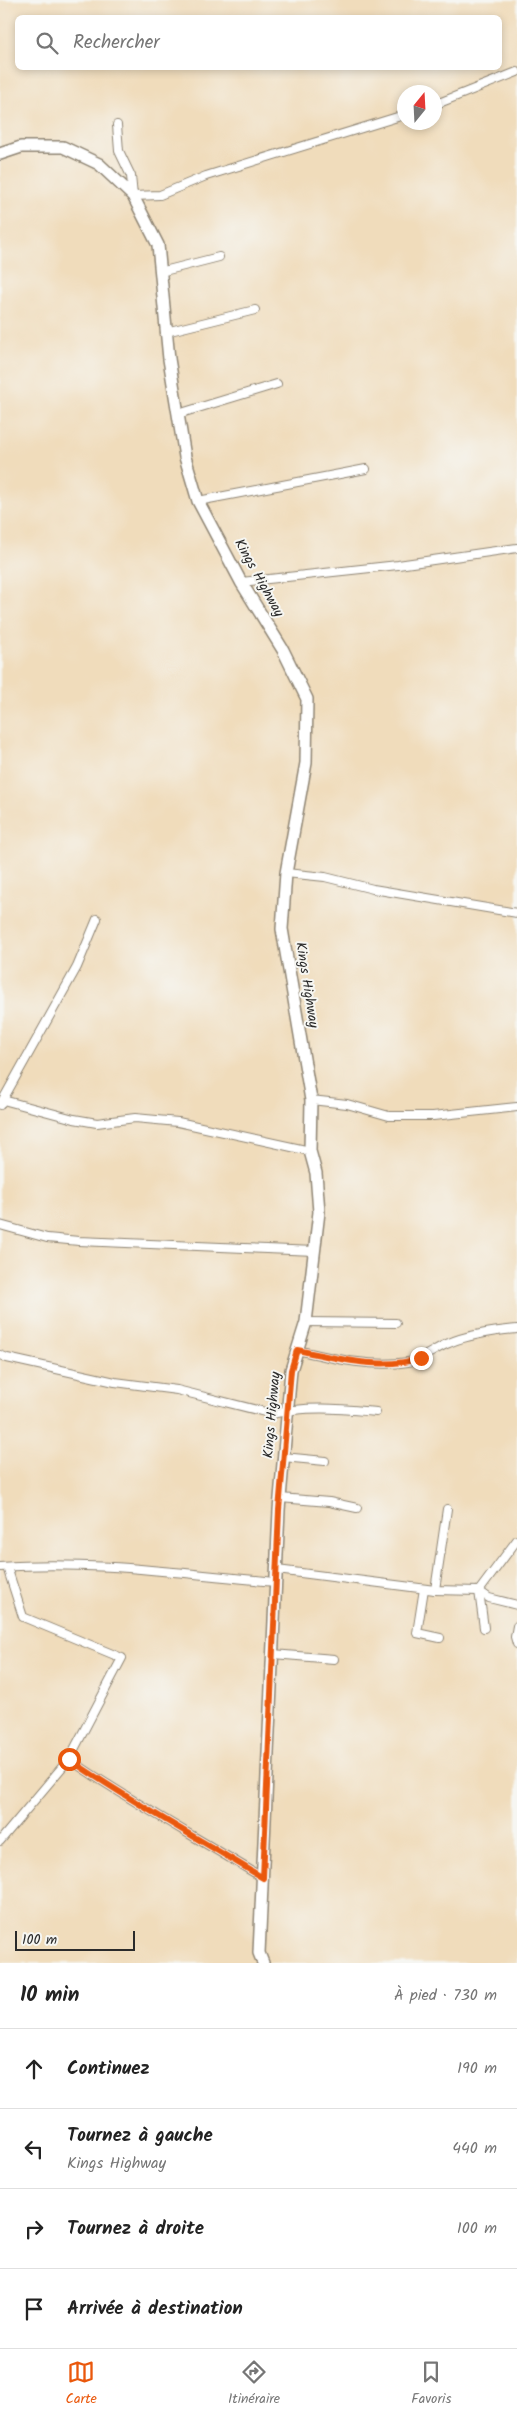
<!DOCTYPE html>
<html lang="fr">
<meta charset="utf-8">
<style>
:root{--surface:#fff;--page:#f2f2f2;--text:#222;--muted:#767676;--line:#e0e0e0;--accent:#ea580c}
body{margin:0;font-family:Kalam,sans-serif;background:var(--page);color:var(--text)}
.compass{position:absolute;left:397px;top:85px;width:45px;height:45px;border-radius:50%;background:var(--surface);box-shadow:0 2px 8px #0003;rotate:18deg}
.scale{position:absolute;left:15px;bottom:12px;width:120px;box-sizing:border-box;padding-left:5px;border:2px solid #2b2b2b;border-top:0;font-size:14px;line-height:18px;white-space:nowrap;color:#2b2b2b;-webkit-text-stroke:4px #f6f6f2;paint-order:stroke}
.stop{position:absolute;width:15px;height:15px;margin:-11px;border:4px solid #ea580c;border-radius:50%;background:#fff}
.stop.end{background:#ea580c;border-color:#fff;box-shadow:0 1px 5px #0008}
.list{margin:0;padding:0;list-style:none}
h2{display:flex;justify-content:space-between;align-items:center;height:65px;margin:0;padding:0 20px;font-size:21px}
h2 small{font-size:16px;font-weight:400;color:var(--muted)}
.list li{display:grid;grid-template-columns:32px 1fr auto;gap:15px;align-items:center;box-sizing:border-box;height:80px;padding:0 20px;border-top:1px solid var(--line)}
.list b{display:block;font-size:19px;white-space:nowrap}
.list p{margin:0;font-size:16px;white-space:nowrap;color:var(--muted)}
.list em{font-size:16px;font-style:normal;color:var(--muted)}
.icon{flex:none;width:28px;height:28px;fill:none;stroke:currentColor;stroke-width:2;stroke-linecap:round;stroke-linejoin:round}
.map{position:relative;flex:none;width:517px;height:1963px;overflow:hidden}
.search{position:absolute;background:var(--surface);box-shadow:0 2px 8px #0003;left:15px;right:15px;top:15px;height:55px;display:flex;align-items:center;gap:12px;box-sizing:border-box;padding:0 18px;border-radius:8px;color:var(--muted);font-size:19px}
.sheet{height:385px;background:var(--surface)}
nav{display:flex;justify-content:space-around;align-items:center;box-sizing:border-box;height:70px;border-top:1px solid var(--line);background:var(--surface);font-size:14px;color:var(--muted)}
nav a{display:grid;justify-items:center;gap:2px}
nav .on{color:var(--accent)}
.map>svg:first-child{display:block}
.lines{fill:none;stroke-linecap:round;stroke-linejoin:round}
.street-casing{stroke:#8e8473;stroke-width:10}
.secondary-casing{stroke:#8e8473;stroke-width:14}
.street{stroke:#fff;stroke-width:8}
.secondary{stroke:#fff;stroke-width:11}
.route{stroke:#ea580c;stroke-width:6}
.labels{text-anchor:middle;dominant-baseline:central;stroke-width:4;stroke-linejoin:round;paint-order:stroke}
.street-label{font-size:14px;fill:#2b2b2b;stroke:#f6f6f2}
</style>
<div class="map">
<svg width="517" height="1963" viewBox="0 0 517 1963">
<rect width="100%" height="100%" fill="#f6f6f2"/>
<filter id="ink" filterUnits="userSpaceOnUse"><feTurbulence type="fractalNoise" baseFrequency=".02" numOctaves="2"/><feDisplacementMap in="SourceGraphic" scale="10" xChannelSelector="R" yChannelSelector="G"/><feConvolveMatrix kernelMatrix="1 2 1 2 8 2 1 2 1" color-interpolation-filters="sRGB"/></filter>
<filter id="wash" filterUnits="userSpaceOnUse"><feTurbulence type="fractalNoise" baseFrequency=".0096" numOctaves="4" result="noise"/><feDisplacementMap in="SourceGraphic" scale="20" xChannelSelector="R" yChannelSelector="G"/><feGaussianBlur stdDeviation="1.12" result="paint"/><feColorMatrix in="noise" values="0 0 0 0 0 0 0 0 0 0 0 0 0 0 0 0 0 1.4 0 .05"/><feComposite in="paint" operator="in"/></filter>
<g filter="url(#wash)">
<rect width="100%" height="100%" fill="#f0dcbb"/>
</g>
<g filter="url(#ink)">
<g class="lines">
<defs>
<g id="street">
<path d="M434,105L517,72"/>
<path d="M117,125L119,151L131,176L133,196L160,195L206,176L404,115"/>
<path d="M160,272L219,257"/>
<path d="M166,332L255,310"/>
<path d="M178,414L277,384"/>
<path d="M198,501L366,469"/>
<path d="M241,582L398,565L517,548"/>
<path d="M286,873L325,877L373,889L517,913"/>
<path d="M3,1100L74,1119L97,1123L135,1118L178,1122L310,1151"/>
<path d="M311,1100L347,1104L389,1116H433L517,1107"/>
<path d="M0,1105L77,967L97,919"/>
<path d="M0,1225L47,1238L79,1241L315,1251"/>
<path d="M306,1322L396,1323"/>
<path d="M297,1350C332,1358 371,1368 408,1362C423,1360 435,1348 449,1343C470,1334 495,1331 517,1329"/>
<path d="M0,1355L7,1358L115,1382L177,1390L273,1414C306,1405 343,1409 376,1412"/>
<path d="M283,1457L325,1461"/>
<path d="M280,1498L329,1502L357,1508"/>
<path d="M0,1567C91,1560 185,1574 276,1582"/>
<path d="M277,1570L435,1590L479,1591L517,1540"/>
<path d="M424,1589L417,1633L440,1638"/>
<path d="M435,1590L447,1509"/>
<path d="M479,1591L489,1598L517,1605"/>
<path d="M479,1591L484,1628"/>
<path d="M517,1626L515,1637L517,1644"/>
<path d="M273,1654L334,1659"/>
<path d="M69,1759C131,1802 198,1838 263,1878"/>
<path d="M0,1841L69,1759L122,1658L23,1617L7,1567"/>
</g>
<path id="secondary" d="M0,154L21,147H63L99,164L133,196L158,245L169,359L185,457L198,501L241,582L283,650L307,699L306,763L286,873L282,929L311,1100L310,1151L316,1173L319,1212L306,1322L291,1370L279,1510L259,1953L263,1963"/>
</defs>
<use href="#street" class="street-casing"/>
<use href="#secondary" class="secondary-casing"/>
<use href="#street" class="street"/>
<use href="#secondary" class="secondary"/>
</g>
</g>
<g class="lines" filter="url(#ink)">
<path class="route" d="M69,1759C131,1802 198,1838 263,1878L279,1510L291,1370L297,1350C336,1358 381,1371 421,1358"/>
</g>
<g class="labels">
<g class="street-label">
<text transform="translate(259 578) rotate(61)">Kings Highway</text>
<text transform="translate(307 985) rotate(81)">Kings Highway</text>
<text transform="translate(272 1415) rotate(-85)">Kings Highway</text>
</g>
</g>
</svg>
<svg class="compass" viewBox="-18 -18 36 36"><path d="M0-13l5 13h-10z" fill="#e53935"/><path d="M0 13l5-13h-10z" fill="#767676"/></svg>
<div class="scale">100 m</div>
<div class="stop" style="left:69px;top:1759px"></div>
<div class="stop end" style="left:421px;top:1358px"></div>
<div class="search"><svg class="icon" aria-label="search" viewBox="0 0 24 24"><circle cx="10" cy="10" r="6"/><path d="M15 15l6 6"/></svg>Rechercher</div>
</div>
<section class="sheet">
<h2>10 min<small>À pied · 730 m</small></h2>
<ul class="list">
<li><svg class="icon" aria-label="ahead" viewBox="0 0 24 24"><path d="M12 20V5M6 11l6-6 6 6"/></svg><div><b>Continuez</b></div><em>190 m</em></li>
<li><svg class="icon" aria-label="left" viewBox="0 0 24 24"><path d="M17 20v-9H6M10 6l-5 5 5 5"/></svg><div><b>Tournez à gauche</b><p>Kings Highway</p></div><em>440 m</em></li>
<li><svg class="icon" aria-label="right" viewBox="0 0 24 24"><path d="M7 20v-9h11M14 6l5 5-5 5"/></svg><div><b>Tournez à droite</b></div><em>100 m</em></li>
<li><svg class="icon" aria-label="arrive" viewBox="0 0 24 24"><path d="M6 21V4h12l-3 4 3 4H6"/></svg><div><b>Arrivée à destination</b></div></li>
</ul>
</section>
<nav>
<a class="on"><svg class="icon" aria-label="map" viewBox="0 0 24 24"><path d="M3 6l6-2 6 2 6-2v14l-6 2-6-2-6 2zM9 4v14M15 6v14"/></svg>Carte</a>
<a><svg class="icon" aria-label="directions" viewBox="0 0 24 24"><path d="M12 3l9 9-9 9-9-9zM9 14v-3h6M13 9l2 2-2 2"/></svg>Itinéraire</a>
<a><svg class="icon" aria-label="saved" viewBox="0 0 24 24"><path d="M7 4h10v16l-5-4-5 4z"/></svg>Favoris</a>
</nav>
